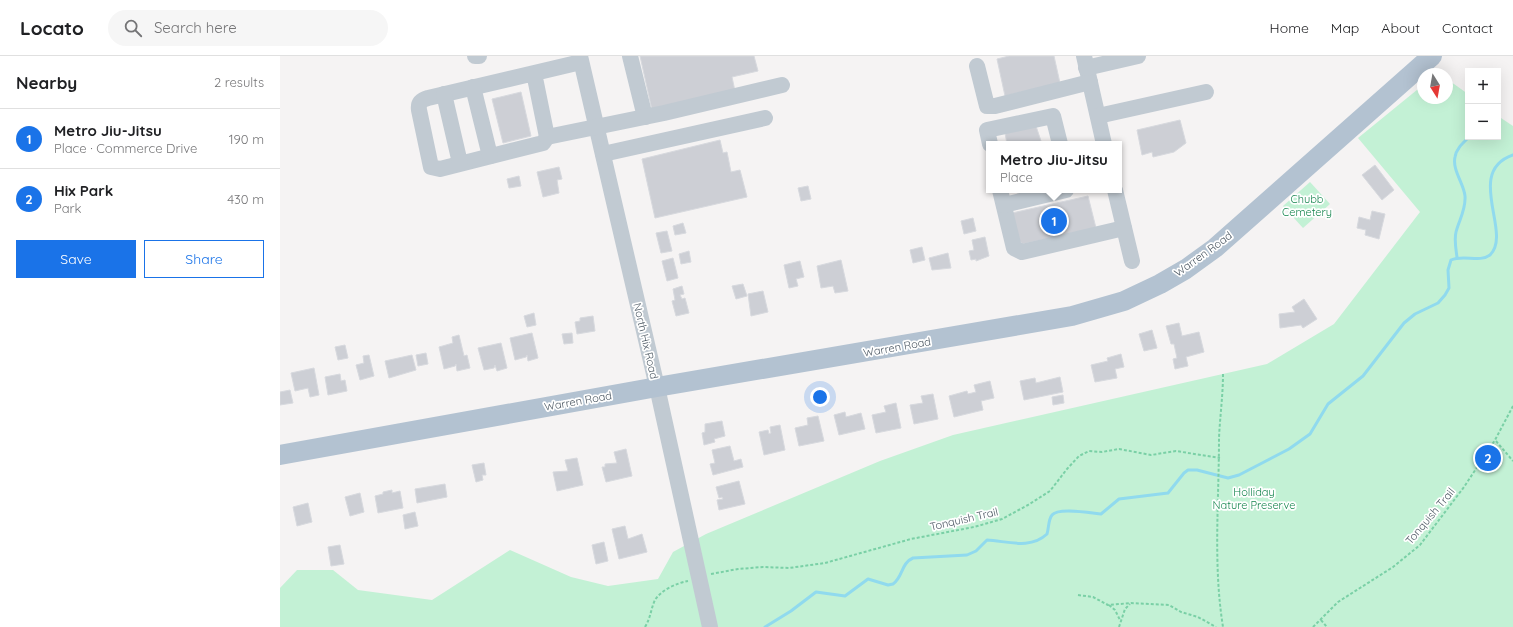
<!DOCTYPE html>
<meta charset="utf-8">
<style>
:root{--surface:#fff;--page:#f6f6f6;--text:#202124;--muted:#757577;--line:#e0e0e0;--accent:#1a73e8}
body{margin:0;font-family:Quicksand,sans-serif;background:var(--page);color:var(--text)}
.controls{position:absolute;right:12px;top:12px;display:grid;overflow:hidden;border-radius:0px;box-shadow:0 4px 16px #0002}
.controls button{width:36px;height:36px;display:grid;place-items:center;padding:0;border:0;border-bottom:1px solid var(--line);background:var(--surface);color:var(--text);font:20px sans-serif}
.compass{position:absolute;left:1137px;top:12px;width:36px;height:36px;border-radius:50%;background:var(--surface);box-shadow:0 4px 16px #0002;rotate:169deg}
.you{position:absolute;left:540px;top:341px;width:14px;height:14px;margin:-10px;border:3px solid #fff;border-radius:50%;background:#1a73e8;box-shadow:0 0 0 6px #1a73e833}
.badge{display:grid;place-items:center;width:26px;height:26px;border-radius:50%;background:var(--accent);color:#fff;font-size:13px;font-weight:700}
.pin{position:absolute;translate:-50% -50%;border:2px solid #fff;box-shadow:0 1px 4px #0006}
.popup{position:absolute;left:706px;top:85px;width:136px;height:52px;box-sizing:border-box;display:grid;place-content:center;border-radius:0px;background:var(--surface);filter:drop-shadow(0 1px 3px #0005);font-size:13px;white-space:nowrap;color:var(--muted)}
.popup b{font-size:15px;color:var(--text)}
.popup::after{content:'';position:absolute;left:50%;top:100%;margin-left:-8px;border:8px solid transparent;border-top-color:var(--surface)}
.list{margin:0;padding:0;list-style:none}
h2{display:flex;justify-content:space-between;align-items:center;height:52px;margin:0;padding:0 16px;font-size:17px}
h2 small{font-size:13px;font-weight:400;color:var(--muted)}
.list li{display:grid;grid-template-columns:26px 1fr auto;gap:12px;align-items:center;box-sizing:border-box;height:60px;padding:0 16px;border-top:1px solid var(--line)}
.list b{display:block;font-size:15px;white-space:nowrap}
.list p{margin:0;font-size:13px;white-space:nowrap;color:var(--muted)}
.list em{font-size:13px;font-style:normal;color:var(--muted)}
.actions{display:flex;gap:8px;padding:12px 16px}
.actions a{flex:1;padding:9px 0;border:1px solid var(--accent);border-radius:0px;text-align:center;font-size:14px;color:var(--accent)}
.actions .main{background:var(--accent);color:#fff}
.icon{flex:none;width:22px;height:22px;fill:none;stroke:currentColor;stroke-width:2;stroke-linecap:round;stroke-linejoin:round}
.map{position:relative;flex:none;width:1233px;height:571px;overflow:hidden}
header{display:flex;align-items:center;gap:24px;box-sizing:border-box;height:56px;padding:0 20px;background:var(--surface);border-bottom:1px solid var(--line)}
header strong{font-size:19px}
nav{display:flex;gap:22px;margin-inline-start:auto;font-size:14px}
.search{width:280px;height:36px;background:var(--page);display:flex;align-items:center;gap:10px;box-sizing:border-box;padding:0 14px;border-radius:22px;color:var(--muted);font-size:15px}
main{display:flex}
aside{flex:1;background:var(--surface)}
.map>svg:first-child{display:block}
.green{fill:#c3f1d5}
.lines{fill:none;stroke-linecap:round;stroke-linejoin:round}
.stream{stroke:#90daee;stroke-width:3}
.building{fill:#cdcfd5;stroke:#d7d9de}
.path{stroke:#7ad0a6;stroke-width:2;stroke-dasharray:3 2;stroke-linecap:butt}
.minor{stroke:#c1cad2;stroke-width:16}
.major{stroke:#b3c2d1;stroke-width:20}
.labels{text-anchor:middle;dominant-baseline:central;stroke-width:3.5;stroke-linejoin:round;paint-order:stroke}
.park-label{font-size:11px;fill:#17864f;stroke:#fff}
.street-label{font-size:11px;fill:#4a5661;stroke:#fff}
</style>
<header>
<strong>Locato</strong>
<div class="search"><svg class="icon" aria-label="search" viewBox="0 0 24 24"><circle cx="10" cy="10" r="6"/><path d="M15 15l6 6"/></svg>Search here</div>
<nav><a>Home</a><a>Map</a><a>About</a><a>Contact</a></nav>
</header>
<main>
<aside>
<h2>Nearby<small>2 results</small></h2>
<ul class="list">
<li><span class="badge">1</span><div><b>Metro Jiu-Jitsu</b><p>Place · Commerce Drive</p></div><em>190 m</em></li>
<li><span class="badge">2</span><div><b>Hix Park</b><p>Park</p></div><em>430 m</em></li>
</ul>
<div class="actions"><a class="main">Save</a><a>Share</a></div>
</aside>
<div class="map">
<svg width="1233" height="571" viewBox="0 0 1233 571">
<rect width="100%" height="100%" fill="#f5f3f3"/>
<g class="green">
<path d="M1167,23L1188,38V81H1218V60L1233,70V571H0V532L17,514H53L78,534L152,544L230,494L291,521L328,530L378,523L393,496L426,478L600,405L673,379L987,308L1054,268L1140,156L1078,82L1143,29V42H1167Z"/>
<path d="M1030,126L1050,148L1023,172L1003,150Z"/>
</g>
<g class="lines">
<g class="stream">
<path d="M1177,201C1176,194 1174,184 1176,176C1179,164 1186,154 1185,140C1184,128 1172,114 1175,101C1176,93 1183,87 1189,81"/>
<path d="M485,571L511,555L536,536L565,540L588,523L608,529L613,528C623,521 621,507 633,502L687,499L696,495L707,484C727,485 750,494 767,478C769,472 768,464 772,459C778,451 811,457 821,458L839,443L888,437L904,417L908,414H917L948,422L959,419L1009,393L1030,378L1048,348L1083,320L1124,267L1135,258L1158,247L1165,239L1169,232L1168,214L1171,204C1184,198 1199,207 1210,199C1233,177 1184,116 1233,99"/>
</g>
</g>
<g class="building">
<path d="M360,0H474L478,15L452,21L455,35L372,54Z"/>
<path d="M729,0H774L780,27L725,40L717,3Z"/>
<path d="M241,36L251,80L223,87L212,43Z"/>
<path d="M900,64L906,87L894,96L873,101L872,96L862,99L857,74Z"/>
<path d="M756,70L762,88H727L725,77Z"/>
<path d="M440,84L443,97L447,96L451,116L460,114L467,141L375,162L362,103Z"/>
<path d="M1095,109L1114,134L1102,144L1082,119Z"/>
<path d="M279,111L282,123L277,124L279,137L263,141L257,116Z"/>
<path d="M239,120L241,130L229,132L227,123Z"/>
<path d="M528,130L531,143L521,145L518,132Z"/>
<path d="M808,140L816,172L743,188L738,184L732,157Z"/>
<path d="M1092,155L1105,158L1099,183L1085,179L1086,174L1077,172L1079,161L1090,164Z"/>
<path d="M693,162L696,175L684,178L681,165Z"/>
<path d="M403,167L406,177L395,179L393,170Z"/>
<path d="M387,175L392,195L381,197L376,177Z"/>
<path d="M705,181L709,200L696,205V203L691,204L689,195L694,194L692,184Z"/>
<path d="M642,191L645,204L633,207L630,194Z"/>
<path d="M409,195L411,206L401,208L399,198Z"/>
<path d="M668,197L671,212L652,214L649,202Z"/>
<path d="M393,202L398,222L387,225L382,205Z"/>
<path d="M561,204L568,235L555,237L553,230L541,232L537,210Z"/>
<path d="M520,205L524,221L516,223L518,230L509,232L504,209Z"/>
<path d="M463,228L467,240L456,243L452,230Z"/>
<path d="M402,230L404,238L400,239L402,243L405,242L409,257L396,260L392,245L395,244L393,233Z"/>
<path d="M483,235L488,256L471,260L468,238Z"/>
<path d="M1024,243L1037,263L1023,272L1021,269L1000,272L999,258L1015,256L1012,251Z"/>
<path d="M254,257L256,269L247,271L244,260Z"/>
<path d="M313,260L315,275L297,278L295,266L300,265V262Z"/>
<path d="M899,267L902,280L919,276L924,296L906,301L908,310L895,313L893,303L897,302L894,288H891L886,270Z"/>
<path d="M872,274L877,292L864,295L859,278Z"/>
<path d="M252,277L258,302L248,305L247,299L246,301L235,304L230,282Z"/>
<path d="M292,277L293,287L284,288L282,278Z"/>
<path d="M179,279L184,300L187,299L190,312L177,315L176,308L175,310L164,313L159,291L173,287L172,281Z"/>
<path d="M221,287L227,312L217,315L215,309L214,312L204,314L198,292Z"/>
<path d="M65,289L68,302L58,304L55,291Z"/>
<path d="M146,297L148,308L138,310L136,299Z"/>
<path d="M841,298L844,311L835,313L837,322L815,326L811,309L828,305L827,302Z"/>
<path d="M89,299L94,320L80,324L76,309L84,307L83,300Z"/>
<path d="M132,299L136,314L109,322L105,305Z"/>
<path d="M34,312L39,339L30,341L28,332L15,335L11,317Z"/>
<path d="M60,318L61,325L65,324L67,335L48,339L45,321Z"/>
<path d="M780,321L783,336L744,344L740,325L755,322L756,327Z"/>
<path d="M710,325L714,342L701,345L703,354L674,361L669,340L687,335L688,338L696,336L694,329Z"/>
<path d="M10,334L13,347L0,349V336Z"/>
<path d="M653,338L658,363L634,368L630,349L643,347L641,340Z"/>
<path d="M783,339L784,347L773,349L772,341Z"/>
<path d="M616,347L621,372L596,377L592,359L606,356L604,350Z"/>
<path d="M565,356L566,361L581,357L585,373L559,379L554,359Z"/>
<path d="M538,360L544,385L519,390L515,372L528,369L527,362Z"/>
<path d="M442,365L445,380L434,383L435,386L424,389L422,377L425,376V368Z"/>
<path d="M500,369L505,394L484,399L479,376L488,374L489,378L491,377L490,371Z"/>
<path d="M450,390L454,405L461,403L463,411L433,419L430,408L435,407L432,394Z"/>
<path d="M346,393L352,420L326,426L322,411H325V408L337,407L334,396Z"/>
<path d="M297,402L303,429L277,435L273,416L288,415L285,404Z"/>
<path d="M204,407L206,419H202L203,424L196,426L192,409Z"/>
<path d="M459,425L465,448L439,454L437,444L443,443L442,441L439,442L436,431Z"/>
<path d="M165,428L167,441L137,447L135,433Z"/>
<path d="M112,434V437L120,435L123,452L98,457L95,440L103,438V436Z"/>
<path d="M80,437L84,456L70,460L65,441Z"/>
<path d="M28,447L32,466L17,470L13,451Z"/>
<path d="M135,456L138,470L125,473L123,459Z"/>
<path d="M345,470L348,483L362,478L367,496L339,503L332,473Z"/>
<path d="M324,486L328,505L316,508L312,489Z"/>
<path d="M60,489L64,508L51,510L48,491Z"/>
</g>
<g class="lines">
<g class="path">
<path d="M943,318C943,339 940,360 939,382C939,445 933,509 943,571"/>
<path d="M1216,385L1233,405"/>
<path d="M431,518L458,513L483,511L509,512L545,507L631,483L694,471L722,463L748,449L770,435L787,413L799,400L809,395L822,396L839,393L871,399L896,395L940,402"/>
<path d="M798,539L813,541L828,549L851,547L889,549L901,556L918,561L936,571"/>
<path d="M829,549L835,554L840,564"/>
<path d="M1041,564L1047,571"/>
<path d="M365,571C371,561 371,552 375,544C381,534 397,527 408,525"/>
<path d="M839,571L845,553L850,548"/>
<path d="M1033,571L1058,546L1113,511L1140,489L1184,431L1215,384L1233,350"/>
</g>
<g class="minor">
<path d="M195,0H199"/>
<path d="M300,0L377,331L430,571"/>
<path d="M350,0L365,61"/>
<path d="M804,0L824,88"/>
<path d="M697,10L707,50H715L810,26"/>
<path d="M806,12L858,0"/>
<path d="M254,17L267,81L263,87L160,113L151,111L139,54C138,47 141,44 148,42L301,6"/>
<path d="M193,31L210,100"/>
<path d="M164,38L180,107"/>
<path d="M818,60L926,36"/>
<path d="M267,81L384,57L502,29"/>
<path d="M710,88L707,74L773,60L780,88"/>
<path d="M323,98L485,62"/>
<path d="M720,134L734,192L742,196L844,172"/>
<path d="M835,134L852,205"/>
<path d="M724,149L786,134"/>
</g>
<path class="major" d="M0,399L377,331L792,260L844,245L880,228L906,213L935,192L1152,0"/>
</g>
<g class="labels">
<g class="park-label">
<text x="1027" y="143">Chubb<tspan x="1027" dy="13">Cemetery</tspan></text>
<text x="974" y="436">Holliday<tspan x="974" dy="13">Nature Preserve</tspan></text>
</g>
<g class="street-label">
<text transform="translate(923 198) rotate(-36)">Warren Road</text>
<text transform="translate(366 285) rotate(77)">North Hix Road</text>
<text transform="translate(617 291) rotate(-10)">Warren Road</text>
<text transform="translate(298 345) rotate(-10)">Warren Road</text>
<text transform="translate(1150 460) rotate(-50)">Tonquish Trail</text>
<text transform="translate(684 463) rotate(-13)">Tonquish Trail</text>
</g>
</g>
</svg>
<div class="controls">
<button>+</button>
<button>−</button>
</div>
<svg class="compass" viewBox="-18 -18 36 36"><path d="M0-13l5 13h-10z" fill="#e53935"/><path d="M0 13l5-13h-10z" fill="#757577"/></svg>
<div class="you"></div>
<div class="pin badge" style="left:774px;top:165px">1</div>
<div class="popup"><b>Metro Jiu-Jitsu</b>Place</div>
<div class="pin badge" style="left:1208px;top:402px">2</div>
</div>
</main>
